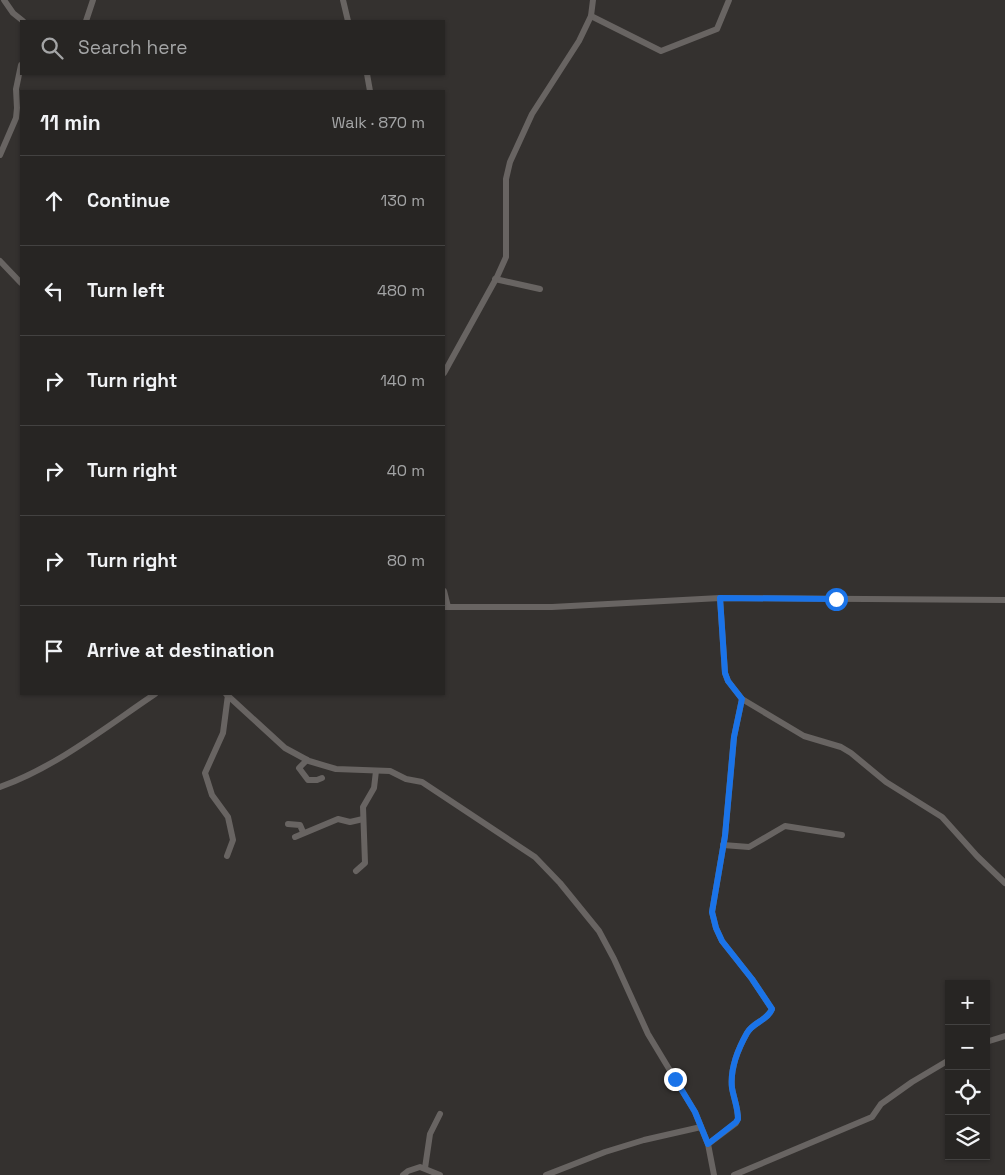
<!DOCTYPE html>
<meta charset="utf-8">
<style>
:root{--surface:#272523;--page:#333130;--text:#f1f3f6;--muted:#a4a5a6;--line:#434241}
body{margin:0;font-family:"Space Grotesk",sans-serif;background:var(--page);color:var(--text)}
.controls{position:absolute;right:15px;bottom:15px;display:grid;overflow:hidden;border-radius:0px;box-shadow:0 1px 4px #0004}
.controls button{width:45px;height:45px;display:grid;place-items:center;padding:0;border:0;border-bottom:1px solid var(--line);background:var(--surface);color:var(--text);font:25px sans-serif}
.stop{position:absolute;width:15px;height:15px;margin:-11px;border:4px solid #1a73e8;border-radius:50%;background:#fff}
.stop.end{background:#1a73e8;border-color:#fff;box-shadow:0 1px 5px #0008}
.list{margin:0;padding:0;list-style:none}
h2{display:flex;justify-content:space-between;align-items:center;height:65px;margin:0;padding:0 20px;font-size:21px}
h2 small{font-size:16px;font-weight:400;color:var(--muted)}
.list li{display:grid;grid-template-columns:32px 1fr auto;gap:15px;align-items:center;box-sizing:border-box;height:90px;padding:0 20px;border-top:1px solid var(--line)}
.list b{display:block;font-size:19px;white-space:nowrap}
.list em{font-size:16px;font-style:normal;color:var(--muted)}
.icon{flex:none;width:28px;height:28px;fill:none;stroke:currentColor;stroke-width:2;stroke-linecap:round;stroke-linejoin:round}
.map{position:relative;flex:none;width:1005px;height:1175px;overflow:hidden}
.search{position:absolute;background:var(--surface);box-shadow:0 1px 4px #0004;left:20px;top:20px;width:425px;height:55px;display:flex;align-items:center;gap:12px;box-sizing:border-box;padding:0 18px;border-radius:0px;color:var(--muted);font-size:19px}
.panel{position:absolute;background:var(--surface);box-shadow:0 1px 4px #0004;left:20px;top:90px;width:425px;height:605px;border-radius:0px}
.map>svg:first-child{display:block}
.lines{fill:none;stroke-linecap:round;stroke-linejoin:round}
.street{stroke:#686462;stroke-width:6}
.route{stroke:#1a73e8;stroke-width:6}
</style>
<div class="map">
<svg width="1005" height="1175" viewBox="0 0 1005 1175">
<rect width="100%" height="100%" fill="#34312f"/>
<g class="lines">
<g class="street">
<path d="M4,0L13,13L23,21"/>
<path d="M343,0L348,21"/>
<path d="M591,16L661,51L717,29L729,0"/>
<path d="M86,21L93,0"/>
<path d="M367,74L370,91"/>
<path d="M0,155L16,118L17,108L16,89L21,65"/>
<path d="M0,261L21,283"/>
<path d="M495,279L540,289"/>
<path d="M444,373L497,277L506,257V179L510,162L532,114L579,41L591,16L593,0"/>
<path d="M444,591L448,607"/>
<path d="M720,598L725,673L728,681L742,699L804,736L841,747L851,753L886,782L942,817L977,856L1005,883"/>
<path d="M444,607H552L720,598L1005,600"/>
<path d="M226,694L285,748L309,761L336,769L390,771L406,779L422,782L535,857L560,883L599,931L614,959L648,1034L695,1112L708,1144L714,1175"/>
<path d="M307,760L299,768L308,780H317L322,778"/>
<path d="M0,787C56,767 106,727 155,694"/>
<path d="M288,824L300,825L303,832"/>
<path d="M295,837L338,819L350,822L363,819"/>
<path d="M723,845L749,847L785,826L842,835"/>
<path d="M227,856L233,840L228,817L212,795L205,773L223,733L228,695"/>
<path d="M356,871L365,863L363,807L374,788L376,771"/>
<path d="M986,1042L1005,1036"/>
<path d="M708,1144L736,1123L738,1119C738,1108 734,1099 732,1088C730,1070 738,1049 747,1033C753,1022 767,1021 772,1009L752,979L722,941L716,928L712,912L725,836L734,737L742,699"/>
<path d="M425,1168L430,1134L440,1114"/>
<path d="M403,1175L408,1171L420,1167L440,1175"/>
<path d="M546,1175L605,1152L644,1140L701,1127"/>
<path d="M734,1175L872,1117L881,1104L912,1082L949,1060"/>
</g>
</g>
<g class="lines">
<path class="route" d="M675,1079L695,1112L708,1144L736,1122L738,1119C738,1108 734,1099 732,1088C730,1070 738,1049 747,1033C753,1022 767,1021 772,1009L752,979L722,941L716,928L712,912L725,836L734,737L742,699L728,681L725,673L720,598L836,599"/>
</g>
</svg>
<div class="controls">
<button>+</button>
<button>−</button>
<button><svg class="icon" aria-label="locate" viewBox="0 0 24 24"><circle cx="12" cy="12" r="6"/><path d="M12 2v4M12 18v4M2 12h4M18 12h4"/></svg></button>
<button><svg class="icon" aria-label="layers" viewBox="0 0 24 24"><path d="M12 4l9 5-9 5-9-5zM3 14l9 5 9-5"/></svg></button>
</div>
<div class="stop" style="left:836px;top:599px"></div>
<div class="stop end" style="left:675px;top:1079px"></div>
<div class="search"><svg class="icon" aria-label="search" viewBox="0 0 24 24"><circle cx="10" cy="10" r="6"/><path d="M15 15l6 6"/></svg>Search here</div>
<section class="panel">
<h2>11 min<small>Walk · 870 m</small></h2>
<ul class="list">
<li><svg class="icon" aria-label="ahead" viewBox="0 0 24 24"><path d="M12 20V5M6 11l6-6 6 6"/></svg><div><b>Continue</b></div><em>130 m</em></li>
<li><svg class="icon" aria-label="left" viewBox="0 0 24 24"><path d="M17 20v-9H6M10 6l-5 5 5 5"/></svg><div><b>Turn left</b></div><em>480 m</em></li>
<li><svg class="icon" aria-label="right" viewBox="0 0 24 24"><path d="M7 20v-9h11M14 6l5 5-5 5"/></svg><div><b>Turn right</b></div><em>140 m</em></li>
<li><svg class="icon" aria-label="right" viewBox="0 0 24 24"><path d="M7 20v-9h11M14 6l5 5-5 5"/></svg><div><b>Turn right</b></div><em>40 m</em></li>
<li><svg class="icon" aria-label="right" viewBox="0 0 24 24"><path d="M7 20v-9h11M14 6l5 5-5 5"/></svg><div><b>Turn right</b></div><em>80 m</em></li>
<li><svg class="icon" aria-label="arrive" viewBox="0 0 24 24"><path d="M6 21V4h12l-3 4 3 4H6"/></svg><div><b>Arrive at destination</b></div></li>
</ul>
</section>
</div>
